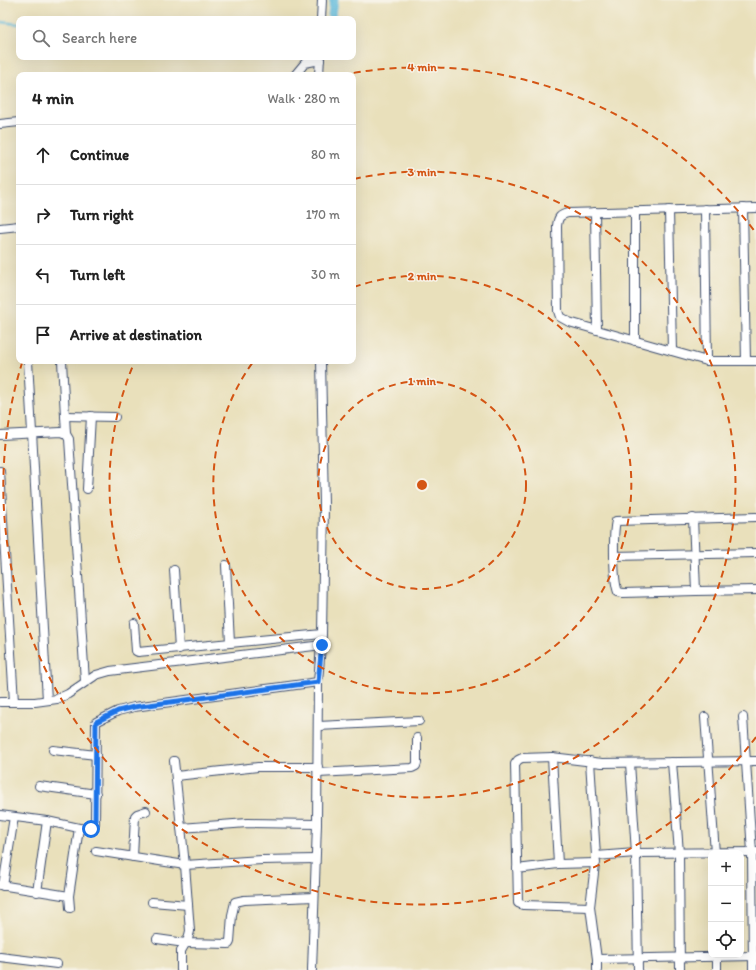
<!DOCTYPE html>
<meta charset="utf-8">
<style>
:root{--surface:#fff;--page:#f2f2f2;--text:#222;--muted:#767676;--line:#e0e0e0}
body{margin:0;font-family:Itim,sans-serif;background:var(--page);color:var(--text)}
.controls{position:absolute;right:12px;bottom:12px;display:grid;overflow:hidden;border-radius:8px;box-shadow:0 4px 16px #0002}
.controls button{width:36px;height:36px;display:grid;place-items:center;padding:0;border:0;border-bottom:1px solid var(--line);background:var(--surface);color:var(--text);font:20px sans-serif}
.stop{position:absolute;width:12px;height:12px;margin:-9px;border:3px solid #1a73e8;border-radius:50%;background:#fff}
.stop.end{background:#1a73e8;border-color:#fff;box-shadow:0 1px 4px #0008}
.list{margin:0;padding:0;list-style:none}
h2{display:flex;justify-content:space-between;align-items:center;height:52px;margin:0;padding:0 16px;font-size:17px}
h2 small{font-size:13px;font-weight:400;color:var(--muted)}
.list li{display:grid;grid-template-columns:26px 1fr auto;gap:12px;align-items:center;box-sizing:border-box;height:60px;padding:0 16px;border-top:1px solid var(--line)}
.list b{display:block;font-size:15px;white-space:nowrap}
.list em{font-size:13px;font-style:normal;color:var(--muted)}
.icon{flex:none;width:22px;height:22px;fill:none;stroke:currentColor;stroke-width:2;stroke-linecap:round;stroke-linejoin:round}
.map{position:relative;flex:none;width:756px;height:970px;overflow:hidden}
.search{position:absolute;background:var(--surface);box-shadow:0 4px 16px #0002;left:16px;top:16px;width:340px;height:44px;display:flex;align-items:center;gap:10px;box-sizing:border-box;padding:0 14px;border-radius:8px;color:var(--muted);font-size:15px}
.panel{position:absolute;background:var(--surface);box-shadow:0 4px 16px #0002;left:16px;top:72px;width:340px;height:292px;border-radius:8px}
.map>svg:first-child{display:block}
.lines{fill:none;stroke-linecap:round;stroke-linejoin:round}
.stream{stroke:#5dbadb;stroke-width:2.5}
.canal{stroke:#5dbadb;stroke-width:9}
.street-casing{stroke:#3a4a6c;stroke-width:10}
.street{stroke:#fff;stroke-width:8}
.route{stroke:#1a73e8;stroke-width:5}
.ring{fill:none;stroke:#d45514;stroke-width:2;stroke-dasharray:7 5}
.centre{fill:#d45514;stroke:#f7f3e8;stroke-width:2}
.ring-label{font-size:12px;text-anchor:middle;font-weight:bold;fill:#d45514;stroke:#f7f3e8;stroke-width:3;stroke-linejoin:round;paint-order:stroke}
</style>
<div class="map">
<svg width="756" height="970" viewBox="0 0 756 970">
<rect width="100%" height="100%" fill="#f7f3e8"/>
<filter id="ink" filterUnits="userSpaceOnUse"><feTurbulence type="fractalNoise" baseFrequency=".025" numOctaves="2"/><feDisplacementMap in="SourceGraphic" scale="8" xChannelSelector="R" yChannelSelector="G"/><feConvolveMatrix kernelMatrix="1 2 1 2 8 2 1 2 1" color-interpolation-filters="sRGB"/></filter>
<filter id="wash" filterUnits="userSpaceOnUse"><feTurbulence type="fractalNoise" baseFrequency=".012" numOctaves="4" result="noise"/><feDisplacementMap in="SourceGraphic" scale="16" xChannelSelector="R" yChannelSelector="G"/><feGaussianBlur stdDeviation="0.9" result="paint"/><feColorMatrix in="noise" values="0 0 0 0 0 0 0 0 0 0 0 0 0 0 0 0 0 1.4 0 .05"/><feComposite in="paint" operator="in"/></filter>
<g filter="url(#wash)">
<rect width="100%" height="100%" fill="#e9e0bb"/>
<g class="lines">
<path class="stream" d="M0,22L19,24"/>
<path class="canal" d="M332,15L334,0"/>
</g>
</g>
<g filter="url(#ink)">
<g class="lines">
<defs>
<g id="street">
<path d="M321,19L322,0"/>
<path d="M295,75L305,63L320,60"/>
<path d="M319,75L320,57"/>
<path d="M0,124L19,122"/>
<path d="M743,208L746,361"/>
<path d="M756,208L568,213C560,215 558,217 557,226L558,311L560,317L569,322L707,361H756"/>
<path d="M705,209L707,361"/>
<path d="M669,210L672,351"/>
<path d="M635,211V341"/>
<path d="M595,212L597,330"/>
<path d="M0,228L19,226"/>
<path d="M28,361L47,700"/>
<path d="M62,361L66,434"/>
<path d="M65,416L115,417"/>
<path d="M0,435L61,432L66,434L69,439L85,681"/>
<path d="M0,471L14,702"/>
<path d="M87,489L91,416"/>
<path d="M756,517L616,521C613,533 613,580 618,592L623,593L696,591L756,590"/>
<path d="M693,518L696,591"/>
<path d="M614,556L756,553"/>
<path d="M226,565L230,643"/>
<path d="M174,570L179,649"/>
<path d="M134,623L136,651L138,652L322,634"/>
<path d="M0,702H35L57,699L68,694L96,675L110,671L322,645"/>
<path d="M705,717L715,853"/>
<path d="M743,717L752,852L753,970"/>
<path d="M318,726L419,721"/>
<path d="M53,750L96,755"/>
<path d="M552,757L558,864"/>
<path d="M174,761L185,865L190,931L188,939L181,951V970"/>
<path d="M590,761L596,856L590,907L597,959V970"/>
<path d="M672,762L679,853L680,970"/>
<path d="M630,763L636,853L638,970"/>
<path d="M318,773L412,768L416,766L417,763V738"/>
<path d="M176,776L258,767H318"/>
<path d="M39,786L96,794"/>
<path d="M0,815L47,821L79,828L91,829L95,823L96,722L118,711L134,707L318,682"/>
<path d="M181,828L247,823L317,824"/>
<path d="M96,851L185,865L262,860L315,859"/>
<path d="M596,856L636,853L756,852"/>
<path d="M133,857L135,816L137,814L146,811"/>
<path d="M517,869L558,864L596,863"/>
<path d="M0,885L69,896"/>
<path d="M3,886L14,817"/>
<path d="M37,892L47,821"/>
<path d="M152,902L188,905"/>
<path d="M590,907L523,905L518,903L515,764L518,760L522,758L552,757L602,763L756,761"/>
<path d="M70,908L69,896L79,828"/>
<path d="M157,939L185,943L229,944L230,942L232,915L235,902L244,900L314,897"/>
<path d="M717,955V970"/>
<path d="M0,957L57,964"/>
<path d="M597,959L756,956"/>
<path d="M312,970L317,824L318,682L322,634L324,505L321,361"/>
</g>
</defs>
<use href="#street" class="street-casing"/>
<use href="#street" class="street"/>
</g>
</g>
<g class="lines" filter="url(#ink)">
<path class="route" d="M91,829L95,823L96,722L118,711L134,707L318,682L322,645"/>
</g>
<g class="ring">
<circle cx="422" cy="485" r="104"/>
<path d="M354 287A209 209 0 1 1 253 362"/>
<path d="M354 179A313 313 0 1 1 134 363"/>
<path d="M756 737A418 418 0 0 1 22 363M342 75A418 418 0 0 1 756 233"/>
</g>
<circle cx="422" cy="485" r="6" class="centre"/>
<g class="ring-label">
<text x="422" y="71">4 min</text>
<text x="422" y="176">3 min</text>
<text x="422" y="280">2 min</text>
<text x="422" y="385">1 min</text>
</g>
</svg>
<div class="controls">
<button>+</button>
<button>−</button>
<button><svg class="icon" aria-label="locate" viewBox="0 0 24 24"><circle cx="12" cy="12" r="6"/><path d="M12 2v4M12 18v4M2 12h4M18 12h4"/></svg></button>
</div>
<div class="stop" style="left:91px;top:829px"></div>
<div class="stop end" style="left:322px;top:645px"></div>
<div class="search"><svg class="icon" aria-label="search" viewBox="0 0 24 24"><circle cx="10" cy="10" r="6"/><path d="M15 15l6 6"/></svg>Search here</div>
<section class="panel">
<h2>4 min<small>Walk · 280 m</small></h2>
<ul class="list">
<li><svg class="icon" aria-label="ahead" viewBox="0 0 24 24"><path d="M12 20V5M6 11l6-6 6 6"/></svg><div><b>Continue</b></div><em>80 m</em></li>
<li><svg class="icon" aria-label="right" viewBox="0 0 24 24"><path d="M7 20v-9h11M14 6l5 5-5 5"/></svg><div><b>Turn right</b></div><em>170 m</em></li>
<li><svg class="icon" aria-label="left" viewBox="0 0 24 24"><path d="M17 20v-9H6M10 6l-5 5 5 5"/></svg><div><b>Turn left</b></div><em>30 m</em></li>
<li><svg class="icon" aria-label="arrive" viewBox="0 0 24 24"><path d="M6 21V4h12l-3 4 3 4H6"/></svg><div><b>Arrive at destination</b></div></li>
</ul>
</section>
</div>
